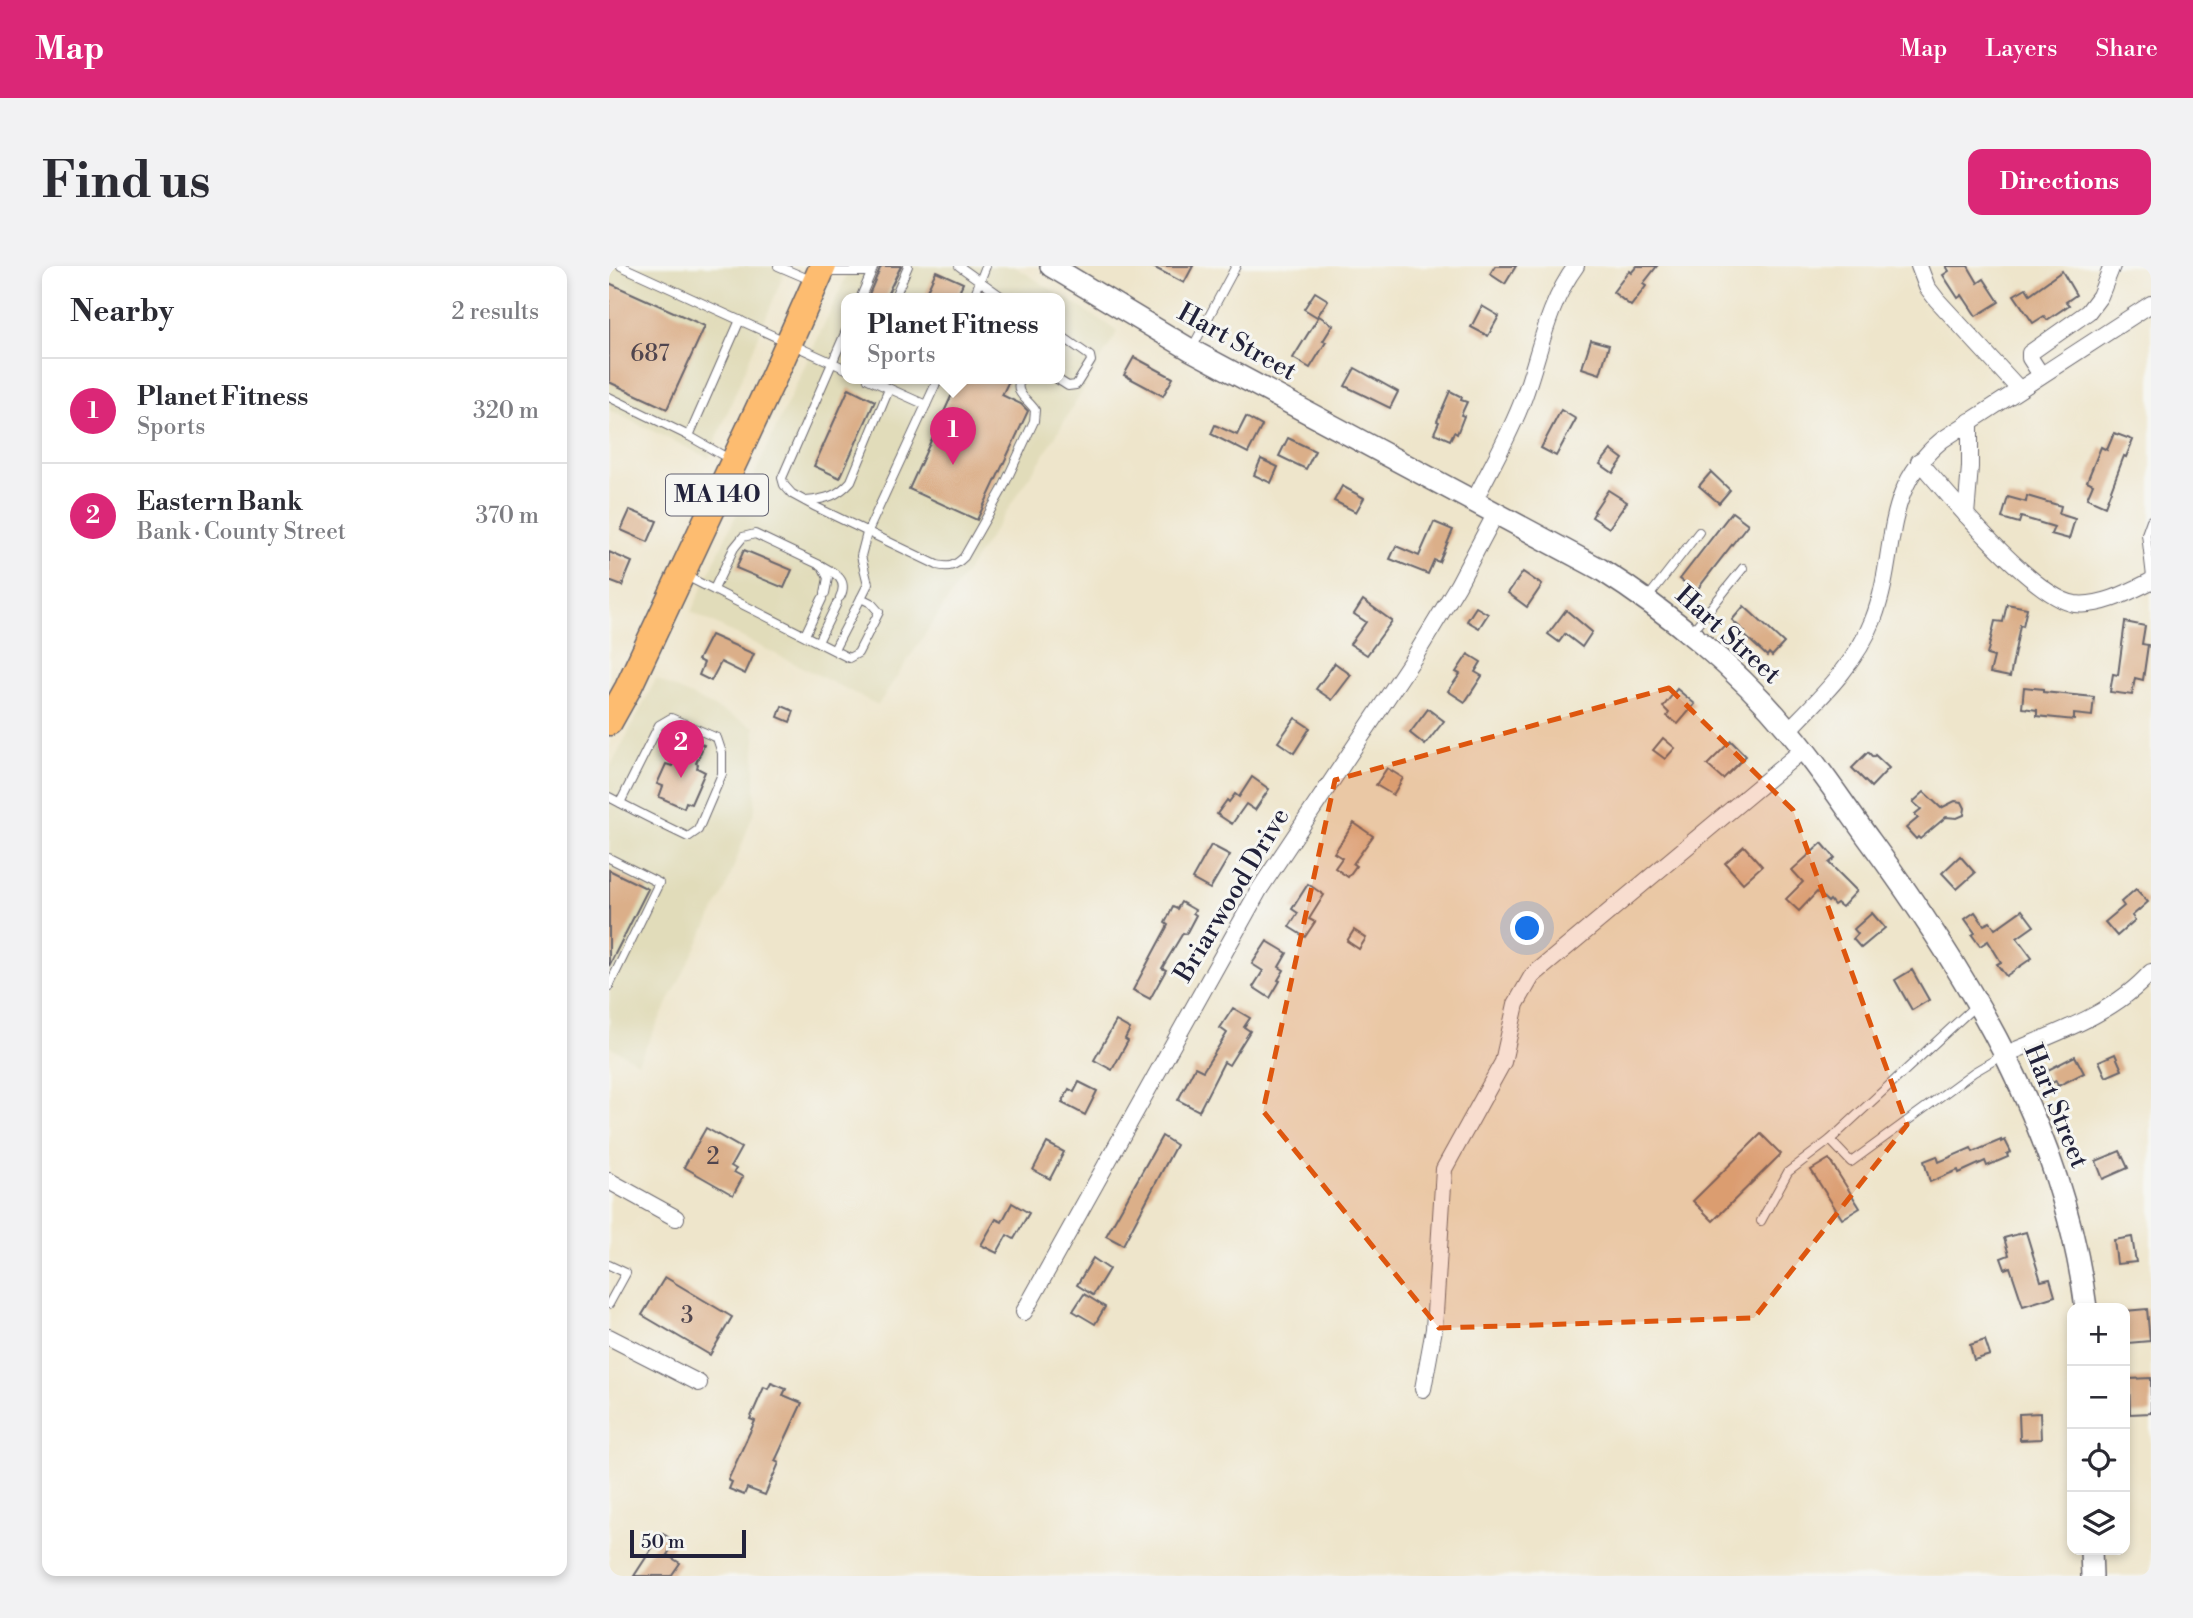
<!DOCTYPE html>
<meta charset="utf-8">
<style>
:root{--surface:#fff;--page:#f2f2f3;--text:#2b2b33;--muted:#7c7c81;--line:#e1e1e2;--accent:#db2777}
body{margin:0;font-family:"Libre Bodoni",serif;background:var(--page);color:var(--text)}
.controls{position:absolute;right:21px;bottom:21px;display:grid;overflow:hidden;border-radius:14px;box-shadow:0 4px 10px #0003}
.controls button{width:63px;height:63px;display:grid;place-items:center;padding:0;border:0;border-bottom:2px solid var(--line);background:var(--surface);color:var(--text);font:35px sans-serif}
.scale{position:absolute;left:21px;bottom:18px;width:116px;box-sizing:border-box;padding-left:7px;border:4px solid #22223b;border-top:0;font-size:19px;line-height:24px;white-space:nowrap;color:#22223b;-webkit-text-stroke:5px #f6f6f2;paint-order:stroke}
.you{position:absolute;left:919px;top:663px;width:24px;height:24px;margin:-18px;border:5px solid #fff;border-radius:50%;background:#1a73e8;box-shadow:0 0 0 10px #1a73e833}
.badge{display:grid;place-items:center;width:46px;height:46px;border-radius:50%;background:var(--accent);color:#fff;font-size:23px;font-weight:700}
.pin{position:absolute;translate:-50% -58px;filter:drop-shadow(0 2px 4px #0008)}
.pin::after{content:'';position:absolute;top:37px;width:24px;height:21px;background:inherit;clip-path:polygon(0 0,100% 0,50% 100%)}
.popup{position:absolute;left:232px;top:27px;width:224px;height:91px;box-sizing:border-box;display:grid;place-content:center;border-radius:14px;background:var(--surface);filter:drop-shadow(0 2px 5px #0005);font-size:23px;white-space:nowrap;color:var(--muted)}
.popup b{font-size:26px;color:var(--text)}
.popup::after{content:'';position:absolute;left:50%;top:100%;margin-left:-14px;border:14px solid transparent;border-top-color:var(--surface)}
.list{margin:0;padding:0;list-style:none}
h2{display:flex;justify-content:space-between;align-items:center;height:91px;margin:0;padding:0 28px;font-size:30px}
h2 small{font-size:23px;font-weight:400;color:var(--muted)}
.list li{display:grid;grid-template-columns:46px 1fr auto;gap:21px;align-items:center;box-sizing:border-box;height:105px;padding:0 28px;border-top:2px solid var(--line)}
.list b{display:block;font-size:26px;white-space:nowrap}
.list p{margin:0;font-size:23px;white-space:nowrap;color:var(--muted)}
.list em{font-size:23px;font-style:normal;color:var(--muted)}
.icon{flex:none;width:38px;height:38px;fill:none;stroke:currentColor;stroke-width:2;stroke-linecap:round;stroke-linejoin:round}
.map{position:relative;flex:none;width:1542px;height:1310px;overflow:hidden;border-radius:14px}
header{display:flex;align-items:center;gap:42px;box-sizing:border-box;height:98px;padding:0 35px;background:var(--accent);color:#fff}
header strong{font-size:33px}
nav{display:flex;gap:38px;margin-inline-start:auto;font-size:24px}
.intro{display:flex;align-items:center;justify-content:space-between;box-sizing:border-box;height:168px;padding:0 42px}
h1{margin:0;font-size:49px}
.button{padding:18px 32px;border-radius:14px;background:var(--accent);color:#fff;font-size:24px;font-weight:700}
main{display:flex;gap:42px;padding:0 42px}
aside{flex:1;background:var(--surface);border-radius:14px;box-shadow:0 4px 10px #0003}
.map>svg:first-child{display:block}
.built{fill:#e1dcba;fill-rule:evenodd}
.building{fill:#dbaf89}
.lines{fill:none;stroke-linecap:round;stroke-linejoin:round}
.service-casing{stroke:#69666d;stroke-width:10}
.minor-casing{stroke:#69666d;stroke-width:18}
.tertiary-casing{stroke:#69666d;stroke-width:24}
.primary-casing{stroke:#69666d;stroke-width:29}
.service{stroke:#fff;stroke-width:8}
.minor{stroke:#fff;stroke-width:16}
.tertiary{stroke:#fff;stroke-width:21}
.primary{stroke:#fdbc70;stroke-width:26}
.marked{fill:#de560e;fill-opacity:0.2;stroke:#de560e;stroke-width:5;stroke-dasharray:14 9;stroke-linejoin:round}
.labels{text-anchor:middle;dominant-baseline:central;stroke-width:6;stroke-linejoin:round;paint-order:stroke}
.number-label{font-size:23px;fill:#50454e}
.shield{fill:#f6f6f2;stroke:#626272;stroke-width:2}
.shield-label{font-size:24px;font-weight:bold;fill:#22223b}
.street-label{font-size:26px;fill:#22223b;stroke:#f6f6f2}
</style>
<header>
<strong>Map</strong>
<nav><a>Map</a><a>Layers</a><a>Share</a></nav>
</header>
<div class="intro"><h1>Find us</h1><a class="button">Directions</a></div>
<main>
<aside>
<h2>Nearby<small>2 results</small></h2>
<ul class="list">
<li><span class="badge">1</span><div><b>Planet Fitness</b><p>Sports</p></div><em>320 m</em></li>
<li><span class="badge">2</span><div><b>Eastern Bank</b><p>Bank · County Street</p></div><em>370 m</em></li>
</ul>
</aside>
<div class="map">
<svg width="1542" height="1310" viewBox="0 0 1542 1310">
<rect width="100%" height="100%" fill="#f6f6f2"/>
<filter id="ink" filterUnits="userSpaceOnUse"><feTurbulence type="fractalNoise" baseFrequency=".0143" numOctaves="2"/><feDisplacementMap in="SourceGraphic" scale="14" xChannelSelector="R" yChannelSelector="G"/><feConvolveMatrix kernelMatrix="1 2 1 2 8 2 1 2 1" color-interpolation-filters="sRGB"/></filter>
<filter id="wash" filterUnits="userSpaceOnUse"><feTurbulence type="fractalNoise" baseFrequency=".00686" numOctaves="4" result="noise"/><feDisplacementMap in="SourceGraphic" scale="28" xChannelSelector="R" yChannelSelector="G"/><feGaussianBlur stdDeviation="1.57" result="paint"/><feColorMatrix in="noise" values="0 0 0 0 0 0 0 0 0 0 0 0 0 0 0 0 0 1.4 0 .05"/><feComposite in="paint" operator="in"/></filter>
<g filter="url(#wash)">
<rect width="100%" height="100%" fill="#eee5cb"/>
<g class="built">
<path d="M0,0H178L100,192L0,144Z"/>
<path d="M242,0H405L509,65L437,186L269,439L82,346ZM237,33H451V113H237Z"/>
<path d="M47,413L146,461V543L117,622L29,796L0,780V504Z"/>
</g>
<g id="blocks">
<g class="building">
<path d="M272,0H292L276,33H258Z"/>
<path d="M542,0H584L575,17Z"/>
<path d="M886,0H907L896,18L881,8Z"/>
<path d="M1028,0H1048L1034,18L1037,20L1022,40L1004,26L1020,5L1022,7Z"/>
<path d="M1337,0H1359L1369,17L1375,13L1390,36L1367,50L1353,29L1349,32L1334,9L1340,5Z"/>
<path d="M327,5L354,17L347,33H314Z"/>
<path d="M1453,5L1467,29L1457,36L1460,39L1438,54L1435,50L1424,57L1405,29L1417,22L1421,28Z"/>
<path d="M0,17L96,60L58,143L0,116Z"/>
<path d="M706,26L719,34L708,51L695,43Z"/>
<path d="M873,40L890,50L879,70L862,61Z"/>
<path d="M710,50L724,59L714,75L717,76L701,102L684,92Z"/>
<path d="M982,74L1000,79L991,108L973,102Z"/>
<path d="M525,91L564,112L554,130L515,109Z"/>
<path d="M746,102L789,126L781,142L736,120Z"/>
<path d="M350,113H401L393,129L412,138L419,145L368,254L300,223Z"/>
<path d="M240,122L266,135L231,212L205,200Z"/>
<path d="M841,125L853,131L852,134L858,136L852,149L855,150L848,168L845,166L841,174L825,167L830,156L828,155Z"/>
<path d="M952,144L967,153L947,190L932,182Z"/>
<path d="M637,151L653,160L639,187L602,168L606,159L628,169Z"/>
<path d="M1505,167L1524,174L1517,191L1515,190L1496,240L1478,232L1484,218L1478,215L1492,181L1498,184Z"/>
<path d="M679,172L706,185L697,203L670,190Z"/>
<path d="M1002,184L1014,193L1004,207L991,198Z"/>
<path d="M652,193L669,201L662,217L645,209Z"/>
<path d="M1102,206L1121,224L1110,237L1090,220Z"/>
<path d="M733,220L755,232L747,246L725,235Z"/>
<path d="M999,224L1018,236L1000,262L983,251L986,246L985,245Z"/>
<path d="M1418,230L1452,240L1450,248L1466,253L1460,273L1442,268L1445,261L1412,251L1410,257L1393,252L1399,231L1417,236Z"/>
<path d="M21,244L48,255L39,276L12,264Z"/>
<path d="M1123,246L1139,258L1087,325L1071,313Z"/>
<path d="M825,256L844,264L830,296L825,294L819,308L781,293L787,280L810,290Z"/>
<path d="M135,284L183,304L175,322L127,302Z"/>
<path d="M0,286L23,296L13,320L0,315Z"/>
<path d="M914,306L933,319L918,341L899,327Z"/>
<path d="M754,334L783,355L758,389L741,378L757,356L745,348Z"/>
<path d="M1398,338L1418,342L1414,360L1411,359L1401,411L1381,407L1385,391L1378,389L1386,355L1394,356Z"/>
<path d="M1135,340L1175,377L1163,390L1160,387L1158,390L1134,368L1136,366L1123,354Z"/>
<path d="M867,341L879,348L870,362L858,355Z"/>
<path d="M957,344L983,366L973,381L956,368L950,376L939,368Z"/>
<path d="M1516,356L1536,360L1533,378L1539,379L1534,414L1526,412L1523,429L1501,426L1504,408L1509,409Z"/>
<path d="M102,369L145,388L136,408L112,396L102,415L90,409L95,397L89,394Z"/>
<path d="M859,388L872,396L866,406L873,410L856,436L839,425L851,408L847,406Z"/>
<path d="M726,397L742,409L723,434L707,423Z"/>
<path d="M1415,421L1434,423V426L1485,431L1483,450L1465,448V454L1428,450V444L1413,442Z"/>
<path d="M1068,423L1086,438L1069,458L1058,450L1060,447L1054,441Z"/>
<path d="M173,440L185,445L181,456L169,451Z"/>
<path d="M819,443L835,455L816,479L801,467Z"/>
<path d="M686,452L701,462L685,487L669,476Z"/>
<path d="M1054,472L1066,482L1056,493L1044,484Z"/>
<path d="M82,474L95,479L87,497L89,498L88,502L96,506L82,538L77,536L75,542L50,531L54,520L48,518L57,498L63,500L68,489L74,492Z"/>
<path d="M1122,475L1137,490L1114,513L1098,499Z"/>
<path d="M1259,486L1264,491L1266,489L1280,502L1262,521L1243,502Z"/>
<path d="M778,502L794,512L784,529L767,519Z"/>
<path d="M643,511L660,523L646,544L637,538L623,558L608,548L618,534L620,536L626,528L630,531Z"/>
<path d="M1315,526L1332,542L1346,535L1353,536L1356,542L1355,549L1348,552L1337,551L1311,573L1309,571L1307,573L1297,562L1309,552L1306,548L1312,543L1304,536Z"/>
<path d="M745,557L764,570L744,598L747,600L739,611L726,602L733,592L725,587Z"/>
<path d="M1213,577L1226,592L1220,597L1248,625L1233,641L1228,637L1225,639L1221,634L1219,636L1208,626L1190,645L1177,633L1194,616L1183,604Z"/>
<path d="M602,579L621,589L601,623L583,613Z"/>
<path d="M1135,580L1153,600L1134,617L1116,597Z"/>
<path d="M1351,590L1366,607L1348,623L1333,607Z"/>
<path d="M0,604L39,623L0,700Z"/>
<path d="M699,618L715,629L700,653L706,656L696,671L680,661L689,647L683,643Z"/>
<path d="M1527,623L1539,636L1523,650L1526,654L1508,670L1496,656L1515,640L1512,636Z"/>
<path d="M572,636L586,644L584,647L587,649L577,668L574,667L553,702L557,704L541,733L524,724L559,659L556,657L564,641L568,643Z"/>
<path d="M1413,644L1425,660L1408,672L1423,692L1397,710L1388,698L1392,696L1379,675L1371,680L1363,669L1366,667L1356,653L1366,646L1375,659L1381,656L1386,663Z"/>
<path d="M1263,647L1276,662L1252,682L1244,673L1249,668L1245,663Z"/>
<path d="M745,664L757,672L750,683L738,675Z"/>
<path d="M658,675L678,687L670,701L675,704L669,714L671,715L661,732L644,721L654,705L643,698Z"/>
<path d="M1303,704L1320,734L1303,744L1286,714Z"/>
<path d="M624,742L641,752L635,761L641,765L620,799L615,796L590,845L569,834L586,801L594,805L618,767L611,762Z"/>
<path d="M507,755L521,763L516,773L519,775L503,804L485,794Z"/>
<path d="M1506,788L1513,804L1497,811L1490,795Z"/>
<path d="M1466,790L1475,807L1449,820L1447,815L1443,817L1437,805Z"/>
<path d="M470,816L488,825L476,849L453,837L460,823L465,826Z"/>
<path d="M97,862L132,882L122,900L127,903L125,906L134,911L124,929L75,901Z"/>
<path d="M1152,868L1172,888L1104,955L1084,935Z"/>
<path d="M553,870L567,879L514,979L497,970Z"/>
<path d="M1392,874V876L1396,874L1402,886L1398,888L1399,891L1378,900L1376,895L1350,907L1349,904L1321,916L1315,895L1328,890L1330,896L1362,882L1364,886Z"/>
<path d="M438,877L455,886L441,913L424,904Z"/>
<path d="M1511,885L1519,902L1494,913L1487,895Z"/>
<path d="M1220,893L1251,942L1233,953L1202,904Z"/>
<path d="M403,937L420,947L405,973L398,969L388,987L372,979L387,953L393,956Z"/>
<path d="M1417,966L1432,1015L1441,1013L1446,1030L1414,1040L1401,1001L1396,1003L1392,992L1400,989L1395,972Z"/>
<path d="M1523,971L1527,996L1508,998L1505,974Z"/>
<path d="M484,992L500,1003L484,1029L468,1019Z"/>
<path d="M56,1011L123,1051L101,1089L33,1049Z"/>
<path d="M475,1028L496,1041L486,1058L464,1045Z"/>
<path d="M1538,1043L1541,1075L1519,1077L1516,1045Z"/>
<path d="M1376,1074L1381,1089L1365,1094L1361,1079Z"/>
<path d="M1542,1112V1147L1521,1148L1520,1113Z"/>
<path d="M162,1117L177,1123L174,1129L193,1137L166,1195L170,1197L156,1229L138,1222L135,1229L120,1223L123,1216L119,1214L146,1155L141,1153L155,1121L159,1123Z"/>
<path d="M1431,1147L1432,1173L1411,1174L1410,1148Z"/>
<path d="M53,1267L66,1276L58,1289L71,1297L62,1310H25Z"/>
</g>
</g>
</g>
<g filter="url(#ink)">
<use href="#blocks" fill-opacity="0" stroke="#69666d" stroke-width="2"/>
<g class="lines">
<defs>
<g id="service">
<path d="M12,0L237,103"/>
<path d="M169,0L204,15"/>
<path d="M350,0L396,33"/>
<path d="M217,6H262L255,0"/>
<path d="M251,33L265,0"/>
<path d="M285,33L299,0"/>
<path d="M364,33L377,0"/>
<path d="M237,65L173,212L175,219L183,228L207,241L328,299C340,302 346,300 355,291L393,224L425,155L426,144C418,132 405,128 411,113"/>
<path d="M582,84L627,0"/>
<path d="M259,113L317,139L329,113"/>
<path d="M448,113L459,120L467,119L482,95L481,90L451,69"/>
<path d="M0,131L80,170L122,194"/>
<path d="M80,170L131,54"/>
<path d="M197,235C217,233 229,230 242,215L280,123"/>
<path d="M1542,254L1537,268L1542,311"/>
<path d="M213,300C226,307 240,314 231,331"/>
<path d="M75,309L240,392L249,387L270,346L262,337L252,332L259,318L252,290L258,267L317,139"/>
<path d="M105,323L125,282L134,271L146,268L213,300L219,312L216,327"/>
<path d="M1037,334L1090,266"/>
<path d="M1081,368L1134,302"/>
<path d="M196,369L213,333"/>
<path d="M209,376L228,337"/>
<path d="M225,384L252,332"/>
<path d="M0,531C26,545 52,558 79,571L89,564L113,508V487L108,472L62,452L50,459L11,537"/>
<path d="M0,592L50,617L0,720"/>
<path d="M1221,874L1242,896L1365,806L1394,789"/>
<path d="M1152,955L1179,906L1221,874L1367,739"/>
<path d="M0,999L17,1007L0,1038"/>
</g>
<g id="minor">
<path d="M1310,0L1318,21L1328,34L1410,123"/>
<path d="M1432,109L1421,92V87L1479,46L1491,30L1503,0"/>
<path d="M1310,195C1338,228 1425,332 1466,338C1492,341 1520,326 1542,315"/>
<path d="M865,235C882,201 902,167 915,131C931,87 938,39 967,0"/>
<path d="M1357,249L1361,201V155"/>
<path d="M1180,464C1212,431 1247,398 1264,354C1290,287 1270,226 1333,174L1542,38"/>
<path d="M1397,788C1447,767 1505,748 1542,706"/>
<path d="M0,915L67,952"/>
<path d="M415,1046L650,624L806,390L849,319L887,247"/>
<path d="M0,1071L90,1117"/>
<path d="M814,1123L825,1063L835,903L894,796L907,738L923,710L1195,483"/>
</g>
<g id="tertiary">
<path d="M442,0L582,84L991,303C1059,346 1129,403 1180,465C1210,500 1235,539 1262,576C1364,715 1455,868 1477,1042"/>
<path d="M1482,1284L1483,1310"/>
</g>
<path id="primary" d="M0,456L19,422L166,108L214,0"/>
</defs>
<use href="#service" class="service-casing"/>
<use href="#minor" class="minor-casing"/>
<use href="#tertiary" class="tertiary-casing"/>
<use href="#primary" class="primary-casing"/>
<use href="#service" class="service"/>
<use href="#minor" class="minor"/>
<use href="#tertiary" class="tertiary"/>
<use href="#primary" class="primary"/>
</g>
</g>
<path class="marked" d="M1060,422L1184,544L1298,859L1145,1052L830,1062L654,845L726,514Z"/>
<g class="labels">
<g class="number-label">
<text x="41" y="88">687</text>
<text x="104" y="891">2</text>
<text x="78" y="1050">3</text>
</g>
<rect class="shield" x="57" y="208.5" width="102" height="41" rx="5"/>
<g class="shield-label">
<text x="108" y="229">MA 140</text>
</g>
<g class="street-label">
<text transform="translate(628 76) rotate(29)">Hart Street</text>
<text transform="translate(1119 369) rotate(42)">Hart Street</text>
<text transform="translate(623 629) rotate(-59)">Briarwood Drive</text>
<text transform="translate(1447 840) rotate(68)">Hart Street</text>
</g>
</g>
</svg>
<div class="controls">
<button>+</button>
<button>−</button>
<button><svg class="icon" aria-label="locate" viewBox="0 0 24 24"><circle cx="12" cy="12" r="6"/><path d="M12 2v4M12 18v4M2 12h4M18 12h4"/></svg></button>
<button><svg class="icon" aria-label="layers" viewBox="0 0 24 24"><path d="M12 4l9 5-9 5-9-5zM3 14l9 5 9-5"/></svg></button>
</div>
<div class="scale">50 m</div>
<div class="you"></div>
<div class="pin badge" style="left:344px;top:199px">1</div>
<div class="popup"><b>Planet Fitness</b>Sports</div>
<div class="pin badge" style="left:72px;top:512px">2</div>
</div>
</main>
